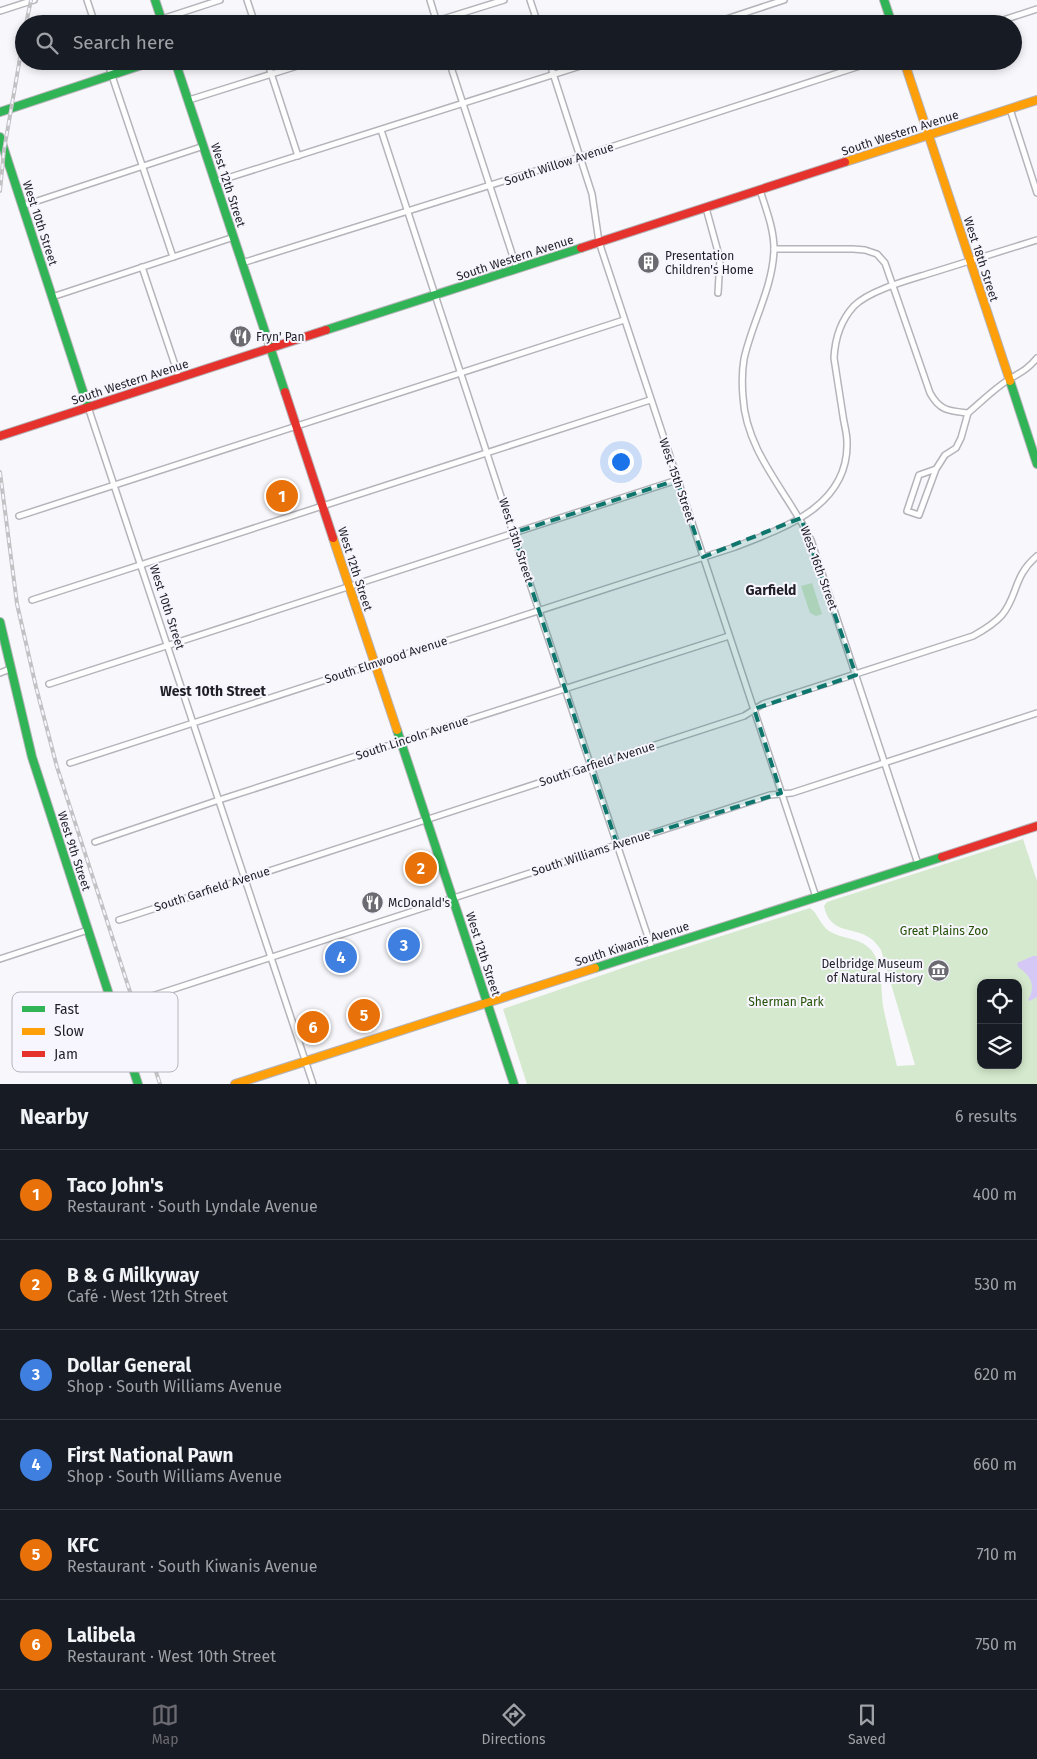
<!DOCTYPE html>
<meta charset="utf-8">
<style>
:root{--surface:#171b24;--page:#242831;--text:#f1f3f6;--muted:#9ea1a6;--line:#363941;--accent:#6c6a71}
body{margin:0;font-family:"Fira Sans",sans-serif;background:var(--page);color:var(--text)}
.controls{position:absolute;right:15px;bottom:15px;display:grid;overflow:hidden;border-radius:10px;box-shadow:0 2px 8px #0003}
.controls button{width:45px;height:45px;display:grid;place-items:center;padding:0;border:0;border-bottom:1px solid var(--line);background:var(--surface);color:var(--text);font:25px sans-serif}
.you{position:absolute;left:620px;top:461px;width:18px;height:18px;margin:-12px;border:4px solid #fff;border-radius:50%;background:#1a73e8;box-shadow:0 0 0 8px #1a73e833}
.badge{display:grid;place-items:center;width:32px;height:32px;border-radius:50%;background:var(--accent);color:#fff;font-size:16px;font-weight:700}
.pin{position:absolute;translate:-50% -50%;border:2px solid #fff;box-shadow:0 1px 5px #0006}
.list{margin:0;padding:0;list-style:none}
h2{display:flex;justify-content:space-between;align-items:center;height:65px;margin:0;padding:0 20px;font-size:21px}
h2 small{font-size:16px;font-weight:400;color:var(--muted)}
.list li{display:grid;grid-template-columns:32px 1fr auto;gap:15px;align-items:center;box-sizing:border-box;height:90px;padding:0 20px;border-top:1px solid var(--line)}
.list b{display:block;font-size:19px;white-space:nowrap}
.list p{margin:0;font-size:16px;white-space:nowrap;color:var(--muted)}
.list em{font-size:16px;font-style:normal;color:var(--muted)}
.icon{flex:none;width:28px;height:28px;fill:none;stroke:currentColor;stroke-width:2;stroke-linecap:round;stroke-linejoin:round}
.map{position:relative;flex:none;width:1037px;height:1084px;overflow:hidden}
.search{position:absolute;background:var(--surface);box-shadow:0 2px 8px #0003;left:15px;right:15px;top:15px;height:55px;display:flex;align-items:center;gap:12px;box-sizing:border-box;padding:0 18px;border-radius:28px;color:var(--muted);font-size:19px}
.sheet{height:605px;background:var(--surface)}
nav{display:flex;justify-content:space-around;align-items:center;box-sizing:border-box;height:70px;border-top:1px solid var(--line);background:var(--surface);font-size:14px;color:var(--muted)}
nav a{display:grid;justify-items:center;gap:2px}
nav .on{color:var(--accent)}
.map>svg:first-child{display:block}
.green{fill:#d4e9cd;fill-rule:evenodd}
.water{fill:#d6c8f6}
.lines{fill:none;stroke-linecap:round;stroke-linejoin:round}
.street-casing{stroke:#b5b4ba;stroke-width:8}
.fast-casing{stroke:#b5b4ba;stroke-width:10}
.slow-casing{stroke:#b5b4ba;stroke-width:10}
.jam-casing{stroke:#b5b4ba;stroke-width:10}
.street{stroke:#fefeff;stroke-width:5}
.fast{stroke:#30b455;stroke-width:8}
.slow{stroke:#ff9f0a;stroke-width:8}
.jam{stroke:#e5322d;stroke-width:8}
.rail-casing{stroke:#c2c1c4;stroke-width:4}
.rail{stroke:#f7f5fe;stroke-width:2;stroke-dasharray:5.5;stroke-linecap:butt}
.marked{fill:#0f766e;fill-opacity:0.2;stroke:#0f766e;stroke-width:4;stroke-dasharray:10 6;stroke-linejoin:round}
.labels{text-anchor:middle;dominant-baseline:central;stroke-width:4;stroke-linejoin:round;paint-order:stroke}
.street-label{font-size:12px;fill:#201e26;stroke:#f7f5fe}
.poi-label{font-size:12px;fill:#201e26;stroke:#f7f5fe;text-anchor:start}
.park-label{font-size:12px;fill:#245205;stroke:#f7f5fe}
.neighbourhood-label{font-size:14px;font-weight:bold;fill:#201e26;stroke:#f7f5fe}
.key{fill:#f7f5fe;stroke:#b6b4bd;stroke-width:1}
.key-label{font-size:14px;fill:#201e26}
</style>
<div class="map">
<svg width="1037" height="1084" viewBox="0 0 1037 1084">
<rect width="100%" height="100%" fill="#f8f7fc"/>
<g class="green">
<path d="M812,583L822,614L816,616L810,613L801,586Z"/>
<path d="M1023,839L1037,881V1084H527L503,1009L646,960L810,908C818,913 820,925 829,931C841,939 857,937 868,947C873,951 876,957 878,963C882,977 881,992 883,1006C887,1026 892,1046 897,1066L915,1065L881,950C878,946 875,941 870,938C853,926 830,935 824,906L827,902ZM981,983H1018V1065H981Z"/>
</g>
<path class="water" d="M1033,956H1037V997L1030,1001L1028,1000C1037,985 1030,975 1018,967L1017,963Z"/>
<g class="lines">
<defs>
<g id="street">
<path d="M87,0L95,24"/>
<path d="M247,0L255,24"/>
<path d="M430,0L437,23"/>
<path d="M530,0L538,24"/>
<path d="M0,11L34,0"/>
<path d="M162,19L220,0"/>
<path d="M427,24L504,0"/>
<path d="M711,24L784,0"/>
<path d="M991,24L1037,9"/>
<path d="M107,61L173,257"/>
<path d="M267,61L298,156"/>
<path d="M449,61L517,269"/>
<path d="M549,61L592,194L599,242L816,897"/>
<path d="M189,100L313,61"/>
<path d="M1010,109L1037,193"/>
<path d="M381,130L513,533L652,949"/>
<path d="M215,182L596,61"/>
<path d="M760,190C766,209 774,229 774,249C773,288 752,322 744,359C742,371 742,385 743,397C746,452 788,493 811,540L918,864"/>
<path d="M22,206L204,146"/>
<path d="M706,208L720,259L718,293"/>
<path d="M774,249H853L865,250L877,254L885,263L930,393C940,411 949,411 968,413C981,402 994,389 1008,380C1021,372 1027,370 1037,358"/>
<path d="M242,263L580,157L875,61"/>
<path d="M142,267L179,377"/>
<path d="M52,297L234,237"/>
<path d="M88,407L313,1084"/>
<path d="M936,469L919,475L907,511L919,515L936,469L945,455L956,448L961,438L968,413"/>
<path d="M19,516L624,320"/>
<path d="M32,600L650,400"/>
<path d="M0,673L10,669"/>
<path d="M49,684L677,480"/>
<path d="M70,763L735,547C784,528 849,506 847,442C847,433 844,424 843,416C840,396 837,377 834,358C835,339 841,320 854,306C870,290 909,280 931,273C966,262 1002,251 1037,240"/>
<path d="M95,842L219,800L729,636"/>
<path d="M119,920L744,716L763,704L973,636C984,630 994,624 1002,615C1018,596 1013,576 1037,556"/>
<path d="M0,959L88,930"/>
<path d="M146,998L770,795L792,793L1037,713"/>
</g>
<g id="fast">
<path d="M155,0L163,24"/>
<path d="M884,0L892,24"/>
<path d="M175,61L285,392"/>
<path d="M0,112L154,61"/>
<path d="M0,137L88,407"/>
<path d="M326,330L581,248"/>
<path d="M1010,381L1037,464"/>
<path d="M0,622L32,757L138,1084"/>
<path d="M397,730L514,1084"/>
<path d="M595,968L942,857"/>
</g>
<g id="slow">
<path d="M904,61L1010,381"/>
<path d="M845,162L1037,100"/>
<path d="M333,538L397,730"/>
<path d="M235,1084L595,968"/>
</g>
<g id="jam">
<path d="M581,248L845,162"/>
<path d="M285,392L333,538"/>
<path d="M0,436L326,330"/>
<path d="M942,857L1037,826"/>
</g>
</defs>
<use href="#street" class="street-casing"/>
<use href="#fast" class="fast-casing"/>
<use href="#slow" class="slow-casing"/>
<use href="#jam" class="jam-casing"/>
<use href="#street" class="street"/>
<use href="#fast" class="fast"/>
<use href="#slow" class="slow"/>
<use href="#jam" class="jam"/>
<defs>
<g id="rail">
<path d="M26,24L31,0"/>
<path d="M0,191L4,150L24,35"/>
<path d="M0,472L17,604L36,687L57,767L160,1084"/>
</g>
</defs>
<use href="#rail" class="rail-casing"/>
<use href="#rail" class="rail"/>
</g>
<path class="marked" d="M677,480L703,557L801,518L856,675L754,709L781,793L617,844L513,533Z"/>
<defs>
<symbol id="building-disc" viewBox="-11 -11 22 22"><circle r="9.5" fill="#6c6a71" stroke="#f7f5fe"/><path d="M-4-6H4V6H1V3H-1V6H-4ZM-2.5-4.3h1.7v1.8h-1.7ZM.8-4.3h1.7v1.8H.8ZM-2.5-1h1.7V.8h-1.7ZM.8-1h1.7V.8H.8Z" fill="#fff"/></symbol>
<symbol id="restaurant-disc" viewBox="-11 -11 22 22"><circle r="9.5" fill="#6c6a71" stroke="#f7f5fe"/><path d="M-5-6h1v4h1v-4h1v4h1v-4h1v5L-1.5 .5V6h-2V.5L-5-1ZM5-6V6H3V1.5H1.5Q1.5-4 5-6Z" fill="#fff"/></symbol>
<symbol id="museum-disc" viewBox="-11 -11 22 22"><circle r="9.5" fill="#6c6a71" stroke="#f7f5fe"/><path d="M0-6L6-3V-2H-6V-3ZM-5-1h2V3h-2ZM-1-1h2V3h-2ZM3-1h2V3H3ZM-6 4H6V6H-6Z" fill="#fff"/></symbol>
</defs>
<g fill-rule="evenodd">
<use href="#building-disc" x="636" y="250" width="25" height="25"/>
<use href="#restaurant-disc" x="228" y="324" width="25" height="25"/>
<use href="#restaurant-disc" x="360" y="890" width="25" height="25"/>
<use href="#museum-disc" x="926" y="958" width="25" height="25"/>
</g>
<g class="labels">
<g class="street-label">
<text transform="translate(900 133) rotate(-18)">South Western Avenue</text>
<text transform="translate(559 164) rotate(-18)">South Willow Avenue</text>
<text transform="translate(228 185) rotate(72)">West 12th Street</text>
<text transform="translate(40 223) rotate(72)">West 10th Street</text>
<text transform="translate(515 258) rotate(-18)">South Western Avenue</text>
<text transform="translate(981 259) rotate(72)">West 18th Street</text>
<text transform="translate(130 382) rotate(-18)">South Western Avenue</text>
<text transform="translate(677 480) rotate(71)">West 15th Street</text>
<text transform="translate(516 540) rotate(72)">West 13th Street</text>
<text transform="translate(819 568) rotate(70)">West 16th Street</text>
<text transform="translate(355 569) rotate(72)">West 12th Street</text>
<text transform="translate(167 607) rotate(72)">West 10th Street</text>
<text transform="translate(386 660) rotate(-18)">South Elmwood Avenue</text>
<text transform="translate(412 738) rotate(-18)">South Lincoln Avenue</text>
<text transform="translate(597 764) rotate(-18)">South Garfield Avenue</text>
<text transform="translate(74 851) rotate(72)">West 9th Street</text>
<text transform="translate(591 853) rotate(-18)">South Williams Avenue</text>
<text transform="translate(212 889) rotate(-18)">South Garfield Avenue</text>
<text transform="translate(632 944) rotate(-18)">South Kiwanis Avenue</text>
<text transform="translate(483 954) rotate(72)">West 12th Street</text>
</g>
<g class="poi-label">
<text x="665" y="256">Presentation<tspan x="665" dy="14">Children's Home</tspan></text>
<text x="256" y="337">Fryn' Pan</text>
<text x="388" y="903">McDonald's</text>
<text x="923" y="964" text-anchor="end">Delbridge Museum<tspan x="923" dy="14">of Natural History</tspan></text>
</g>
<g class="park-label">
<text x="944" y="931">Great Plains Zoo</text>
<text x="786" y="1002">Sherman Park</text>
</g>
<g class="neighbourhood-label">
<text x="771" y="590">Garfield</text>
<text x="213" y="691">West 10th Street</text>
</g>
</g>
<rect x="12" y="992" width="166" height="80" rx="8" class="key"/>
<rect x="22" y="1006" width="23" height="6" fill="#30b455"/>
<rect x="22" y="1028" width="23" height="7" fill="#ff9f0a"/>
<rect x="22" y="1051" width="23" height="6" fill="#e5322d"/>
<g class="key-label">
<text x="54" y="1014">Fast</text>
<text x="54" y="1036">Slow</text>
<text x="54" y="1059">Jam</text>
</g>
</svg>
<div class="controls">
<button><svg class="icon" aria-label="locate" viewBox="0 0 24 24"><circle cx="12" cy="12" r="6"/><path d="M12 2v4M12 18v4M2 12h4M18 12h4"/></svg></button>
<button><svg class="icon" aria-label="layers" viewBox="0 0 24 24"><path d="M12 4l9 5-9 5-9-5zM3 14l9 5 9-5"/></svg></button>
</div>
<div class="you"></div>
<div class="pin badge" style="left:282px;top:496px;background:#e8710a">1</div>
<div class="pin badge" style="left:421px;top:868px;background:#e8710a">2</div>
<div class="pin badge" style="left:404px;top:945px;background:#3f7fe0">3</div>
<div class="pin badge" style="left:341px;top:957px;background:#3f7fe0">4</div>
<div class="pin badge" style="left:364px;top:1015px;background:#e8710a">5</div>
<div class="pin badge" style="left:313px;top:1027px;background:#e8710a">6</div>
<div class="search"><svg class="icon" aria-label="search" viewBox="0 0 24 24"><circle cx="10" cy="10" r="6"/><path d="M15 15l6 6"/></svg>Search here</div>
</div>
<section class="sheet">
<h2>Nearby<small>6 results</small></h2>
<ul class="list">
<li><span class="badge" style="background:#e8710a">1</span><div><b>Taco John's</b><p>Restaurant · South Lyndale Avenue</p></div><em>400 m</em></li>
<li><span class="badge" style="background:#e8710a">2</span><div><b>B &amp; G Milkyway</b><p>Café · West 12th Street</p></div><em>530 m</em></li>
<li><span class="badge" style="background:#3f7fe0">3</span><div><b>Dollar General</b><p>Shop · South Williams Avenue</p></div><em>620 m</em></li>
<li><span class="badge" style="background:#3f7fe0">4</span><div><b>First National Pawn</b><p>Shop · South Williams Avenue</p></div><em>660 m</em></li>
<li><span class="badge" style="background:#e8710a">5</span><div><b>KFC</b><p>Restaurant · South Kiwanis Avenue</p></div><em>710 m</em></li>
<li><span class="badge" style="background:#e8710a">6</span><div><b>Lalibela</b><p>Restaurant · West 10th Street</p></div><em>750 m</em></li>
</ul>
</section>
<nav>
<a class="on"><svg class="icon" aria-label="map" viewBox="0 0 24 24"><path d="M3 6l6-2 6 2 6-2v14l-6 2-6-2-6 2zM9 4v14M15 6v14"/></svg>Map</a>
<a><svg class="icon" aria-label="directions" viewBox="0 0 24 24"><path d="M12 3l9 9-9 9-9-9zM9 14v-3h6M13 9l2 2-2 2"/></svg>Directions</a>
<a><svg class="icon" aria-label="saved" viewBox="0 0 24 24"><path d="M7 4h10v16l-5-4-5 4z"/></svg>Saved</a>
</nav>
